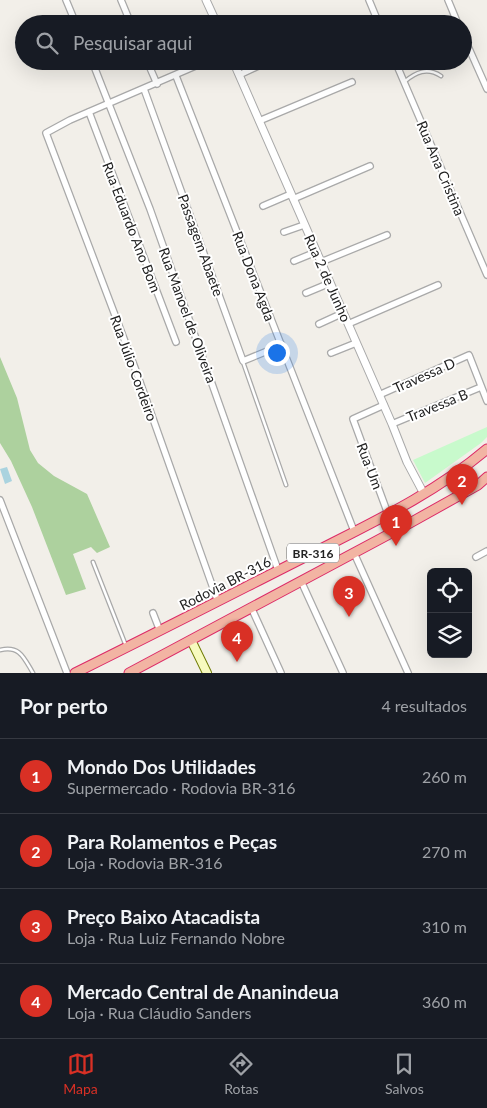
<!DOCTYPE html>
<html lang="pt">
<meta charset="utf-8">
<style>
:root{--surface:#171b24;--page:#242831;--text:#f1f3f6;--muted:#9ea1a6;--line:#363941;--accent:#d93025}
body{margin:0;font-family:Lato,sans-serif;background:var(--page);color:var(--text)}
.controls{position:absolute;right:15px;bottom:15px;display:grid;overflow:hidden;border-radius:8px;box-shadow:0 5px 20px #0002}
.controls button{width:45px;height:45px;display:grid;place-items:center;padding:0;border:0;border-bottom:1px solid var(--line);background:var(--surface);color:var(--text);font:25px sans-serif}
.you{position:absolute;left:276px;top:352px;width:18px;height:18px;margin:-12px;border:4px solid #fff;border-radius:50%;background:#1a73e8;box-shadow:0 0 0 8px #1a73e833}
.badge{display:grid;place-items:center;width:32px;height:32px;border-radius:50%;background:var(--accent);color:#fff;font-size:16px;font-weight:700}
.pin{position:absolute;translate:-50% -41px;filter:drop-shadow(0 1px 2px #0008)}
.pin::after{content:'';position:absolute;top:26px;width:18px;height:15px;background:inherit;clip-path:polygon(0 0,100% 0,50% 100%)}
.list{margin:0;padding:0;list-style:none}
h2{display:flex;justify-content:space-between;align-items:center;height:65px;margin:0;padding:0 20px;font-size:21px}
h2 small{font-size:16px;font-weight:400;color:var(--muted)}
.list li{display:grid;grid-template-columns:32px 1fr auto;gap:15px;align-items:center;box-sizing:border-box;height:75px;padding:0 20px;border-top:1px solid var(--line)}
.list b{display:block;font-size:19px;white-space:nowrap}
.list p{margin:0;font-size:16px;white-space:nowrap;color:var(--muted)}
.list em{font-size:16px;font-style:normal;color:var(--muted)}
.icon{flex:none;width:28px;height:28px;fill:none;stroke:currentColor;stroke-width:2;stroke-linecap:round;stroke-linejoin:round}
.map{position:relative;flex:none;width:487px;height:673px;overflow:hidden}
.search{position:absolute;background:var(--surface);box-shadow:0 5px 20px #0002;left:15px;right:15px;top:15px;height:55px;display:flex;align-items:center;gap:12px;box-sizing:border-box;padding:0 18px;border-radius:28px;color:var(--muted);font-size:19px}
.sheet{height:365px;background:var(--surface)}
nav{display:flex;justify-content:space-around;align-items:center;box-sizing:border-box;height:70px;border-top:1px solid var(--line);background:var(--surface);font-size:14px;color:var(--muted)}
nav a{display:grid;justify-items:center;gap:2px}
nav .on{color:var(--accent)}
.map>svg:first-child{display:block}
.forest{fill:#add19e}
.park{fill:#c8facc}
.water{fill:#aad3df}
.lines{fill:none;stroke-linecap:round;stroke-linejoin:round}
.service-casing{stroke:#a9a9a9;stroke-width:5}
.minor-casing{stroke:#a9a9a9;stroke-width:8}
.tertiary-casing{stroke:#a9a9a9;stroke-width:9}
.secondary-casing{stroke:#707d05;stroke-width:10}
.trunk-casing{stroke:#dc2a67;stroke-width:11}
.service{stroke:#fff;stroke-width:2.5}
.minor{stroke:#fff;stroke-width:5.5}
.tertiary{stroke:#fff;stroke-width:7}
.secondary{stroke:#f7fabf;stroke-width:8}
.trunk{stroke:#f2b4a3;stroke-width:9}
.labels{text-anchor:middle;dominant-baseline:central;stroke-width:4;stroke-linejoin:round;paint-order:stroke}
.shield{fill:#fff;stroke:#646464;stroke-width:1}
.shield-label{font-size:12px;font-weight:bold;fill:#222}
.street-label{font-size:14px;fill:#222;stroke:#fff}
</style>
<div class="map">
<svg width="487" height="673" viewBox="0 0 487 673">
<rect width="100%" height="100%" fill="#f2efe9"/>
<path class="forest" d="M0,357L17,398L30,450L38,463L54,476L87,494L110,547L97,553L91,547L73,554L86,589L66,595L32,507L11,461L0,443Z"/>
<path class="park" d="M487,427V437L481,443L425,483L413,460Z"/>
<path class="water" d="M7,467L12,481L5,484L0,469Z"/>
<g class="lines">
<defs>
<g id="service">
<path d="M404,82C416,72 427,67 441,76"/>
<path d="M243,362L286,485"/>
<path d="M93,562L126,646"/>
<path d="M0,650C20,645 24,658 33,673"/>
</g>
<g id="minor">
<path d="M66,0L76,24"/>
<path d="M121,0L131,24"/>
<path d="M369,0L379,24"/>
<path d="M448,0L458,24"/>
<path d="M463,35L487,89"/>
<path d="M92,61L150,209L278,570"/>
<path d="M147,61L157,84"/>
<path d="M207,61L70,120L46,133L135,368L218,602"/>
<path d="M395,61L487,275"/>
<path d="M239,75L269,61"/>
<path d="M176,76L354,531"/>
<path d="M144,89L243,361L282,345"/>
<path d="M89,112L176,342"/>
<path d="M259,121L352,82"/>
<path d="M293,199L370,166"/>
<path d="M263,206L291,194"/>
<path d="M284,232L304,225"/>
<path d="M294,261L316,252"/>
<path d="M321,262L387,235"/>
<path d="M306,293L330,283"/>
<path d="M319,324L343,313"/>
<path d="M348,324L438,285"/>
<path d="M331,353L356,343"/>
<path d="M379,395L469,355L487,401"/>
<path d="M384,405L353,419L388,514"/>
<path d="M392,424L481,387"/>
<path d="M0,500L67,673"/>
<path d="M354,553L408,673"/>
<path d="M476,557L487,551"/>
<path d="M301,581L343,673"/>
<path d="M251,607L281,673"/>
<path d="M153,613L160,631"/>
</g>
<g id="tertiary">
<path d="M206,0L217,24"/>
<path d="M233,61L392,424L407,462L424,494"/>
</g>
<path id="secondary" d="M191,640L207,673"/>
<g id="trunk">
<path d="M75,673C152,635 228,596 305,557C367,525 433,495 487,449"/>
<path d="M129,673L410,523L478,485L487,477"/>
</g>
</defs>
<use href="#service" class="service-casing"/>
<use href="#minor" class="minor-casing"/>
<use href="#tertiary" class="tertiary-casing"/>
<use href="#secondary" class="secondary-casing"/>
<use href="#trunk" class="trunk-casing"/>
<use href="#service" class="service"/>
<use href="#minor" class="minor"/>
<use href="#tertiary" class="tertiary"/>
<use href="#secondary" class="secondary"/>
<use href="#trunk" class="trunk"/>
</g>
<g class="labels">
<rect class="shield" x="287" y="543.5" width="52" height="19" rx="4"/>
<g class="shield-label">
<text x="313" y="553">BR-316</text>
</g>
<g class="street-label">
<text transform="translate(441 168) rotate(67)">Rua Ana Cristina</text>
<text transform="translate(132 227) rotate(69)">Rua Eduardo Ano Bom</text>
<text transform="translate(201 245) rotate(70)">Passagem Abaete</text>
<text transform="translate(254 276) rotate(69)">Rua Dona Agda</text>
<text transform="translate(328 278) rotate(66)">Rua 2 de Junho</text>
<text transform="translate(188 315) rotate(70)">Rua Manoel de Oliveira</text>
<text transform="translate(134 368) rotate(70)">Rua Júlio Cordeiro</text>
<text transform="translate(424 375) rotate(-24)">Travessa D</text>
<text transform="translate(437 405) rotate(-22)">Travessa B</text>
<text transform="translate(370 466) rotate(69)">Rua Um</text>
<text transform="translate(225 583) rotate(-27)">Rodovia BR-316</text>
</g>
</g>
</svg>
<div class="controls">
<button><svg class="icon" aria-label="locate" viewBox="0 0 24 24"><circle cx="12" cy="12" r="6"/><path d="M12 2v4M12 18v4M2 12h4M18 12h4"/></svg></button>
<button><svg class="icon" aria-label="layers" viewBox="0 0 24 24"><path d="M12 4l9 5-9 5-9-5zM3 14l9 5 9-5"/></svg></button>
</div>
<div class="you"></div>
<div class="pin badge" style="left:396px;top:546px">1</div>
<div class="pin badge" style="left:462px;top:505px">2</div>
<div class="pin badge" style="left:349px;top:617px">3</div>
<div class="pin badge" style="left:237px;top:662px">4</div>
<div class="search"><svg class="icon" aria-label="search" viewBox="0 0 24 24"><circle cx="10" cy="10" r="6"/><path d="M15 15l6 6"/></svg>Pesquisar aqui</div>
</div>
<section class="sheet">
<h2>Por perto<small>4 resultados</small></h2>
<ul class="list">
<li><span class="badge">1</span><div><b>Mondo Dos Utilidades</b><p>Supermercado · Rodovia BR-316</p></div><em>260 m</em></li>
<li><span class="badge">2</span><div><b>Para Rolamentos e Peças</b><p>Loja · Rodovia BR-316</p></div><em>270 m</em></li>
<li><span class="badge">3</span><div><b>Preço Baixo Atacadista</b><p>Loja · Rua Luiz Fernando Nobre</p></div><em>310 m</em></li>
<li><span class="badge">4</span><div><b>Mercado Central de Ananindeua</b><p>Loja · Rua Cláudio Sanders</p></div><em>360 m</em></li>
</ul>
</section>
<nav>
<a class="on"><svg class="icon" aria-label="map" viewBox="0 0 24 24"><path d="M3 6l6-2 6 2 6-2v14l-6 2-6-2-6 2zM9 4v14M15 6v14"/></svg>Mapa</a>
<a><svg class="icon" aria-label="directions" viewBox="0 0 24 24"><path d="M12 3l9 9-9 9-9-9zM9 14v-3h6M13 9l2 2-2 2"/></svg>Rotas</a>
<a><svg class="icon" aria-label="saved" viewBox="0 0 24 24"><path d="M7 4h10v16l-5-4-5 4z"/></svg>Salvos</a>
</nav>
